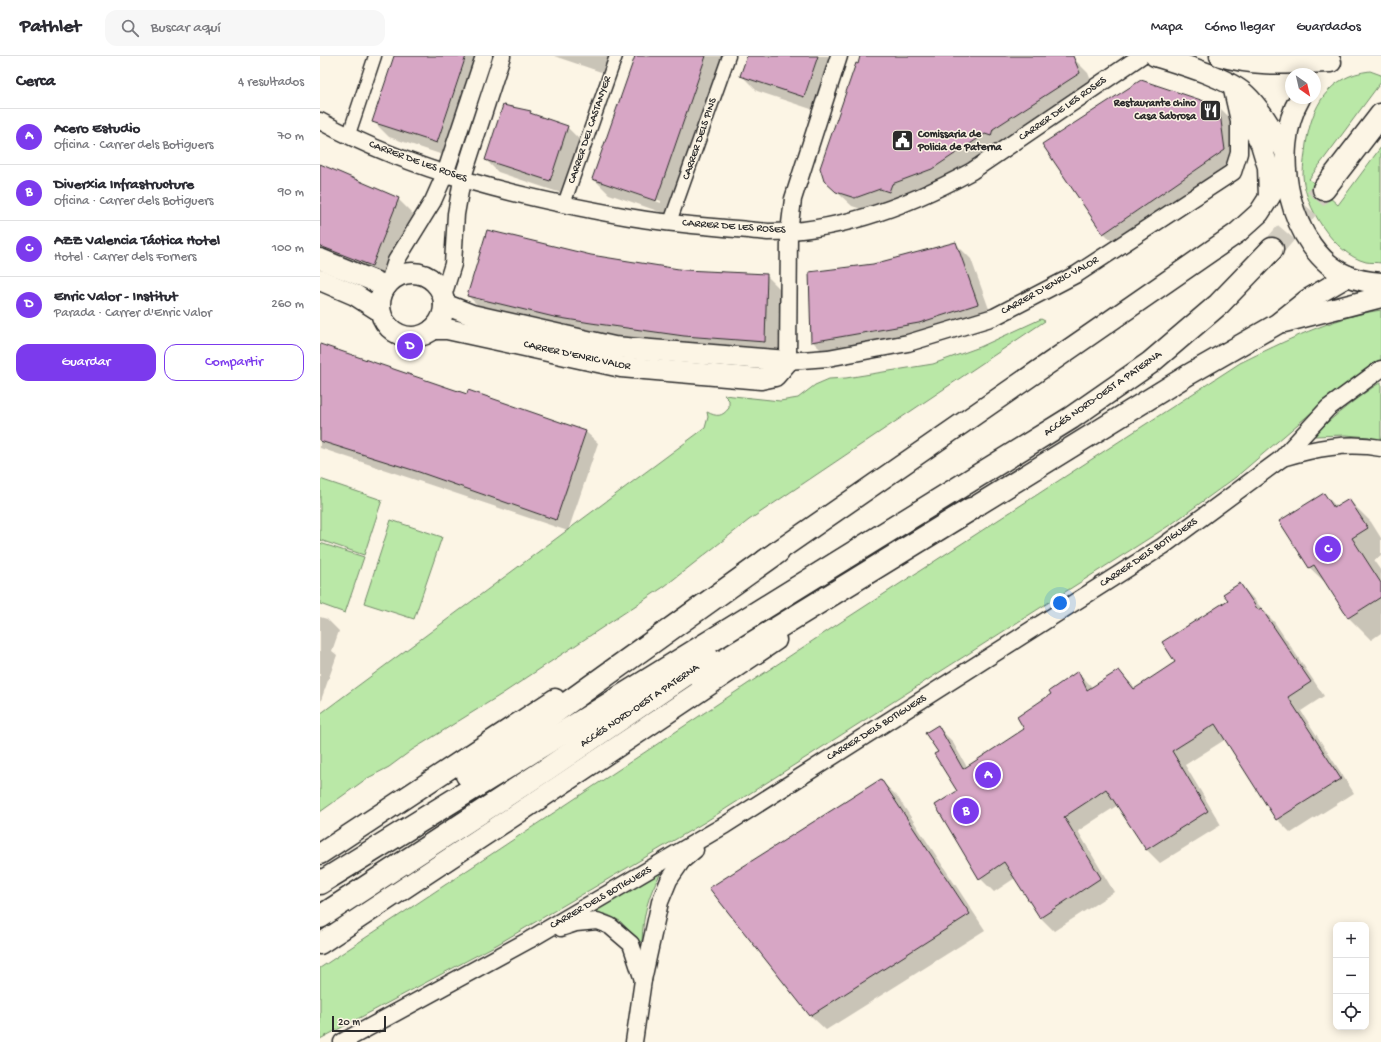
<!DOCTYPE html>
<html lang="es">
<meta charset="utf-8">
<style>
:root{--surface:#fff;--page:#f7f7f7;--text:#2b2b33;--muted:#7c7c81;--line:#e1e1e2;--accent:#7c3aed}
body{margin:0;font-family:"Gochi Hand",sans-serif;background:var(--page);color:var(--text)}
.controls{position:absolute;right:12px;bottom:12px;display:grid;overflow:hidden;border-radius:8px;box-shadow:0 2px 10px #0003}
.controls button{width:36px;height:36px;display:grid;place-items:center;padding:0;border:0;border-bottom:1px solid var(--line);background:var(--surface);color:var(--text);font:20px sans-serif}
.compass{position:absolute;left:965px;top:12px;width:36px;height:36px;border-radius:50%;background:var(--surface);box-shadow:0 2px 10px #0003;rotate:146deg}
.scale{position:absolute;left:12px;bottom:10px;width:54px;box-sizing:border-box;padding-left:4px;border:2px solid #2b2b2b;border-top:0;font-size:11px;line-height:14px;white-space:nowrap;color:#2b2b2b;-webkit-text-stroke:3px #fcf5e5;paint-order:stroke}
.you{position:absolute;left:740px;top:547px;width:14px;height:14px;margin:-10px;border:3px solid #fff;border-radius:50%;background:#1a73e8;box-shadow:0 0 0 6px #1a73e833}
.badge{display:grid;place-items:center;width:26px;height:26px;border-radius:50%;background:var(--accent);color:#fff;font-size:13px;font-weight:700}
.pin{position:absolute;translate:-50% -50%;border:2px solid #fff;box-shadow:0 1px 4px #0006}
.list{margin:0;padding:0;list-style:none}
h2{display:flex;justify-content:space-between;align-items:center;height:52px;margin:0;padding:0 16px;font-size:17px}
h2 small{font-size:13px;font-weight:400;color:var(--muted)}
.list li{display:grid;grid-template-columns:26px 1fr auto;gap:12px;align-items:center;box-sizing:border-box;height:56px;padding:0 16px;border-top:1px solid var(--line)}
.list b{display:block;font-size:15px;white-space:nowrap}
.list p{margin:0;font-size:13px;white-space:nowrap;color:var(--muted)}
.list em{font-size:13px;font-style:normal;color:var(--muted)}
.actions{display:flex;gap:8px;padding:12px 16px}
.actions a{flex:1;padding:9px 0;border:1px solid var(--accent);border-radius:12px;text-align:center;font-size:14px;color:var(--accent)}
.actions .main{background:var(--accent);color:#fff}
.icon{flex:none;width:22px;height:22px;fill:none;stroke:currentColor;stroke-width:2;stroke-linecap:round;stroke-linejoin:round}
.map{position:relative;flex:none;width:1061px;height:986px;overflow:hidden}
header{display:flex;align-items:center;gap:24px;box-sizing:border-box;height:56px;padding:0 20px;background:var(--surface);border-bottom:1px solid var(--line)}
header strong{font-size:19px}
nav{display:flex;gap:22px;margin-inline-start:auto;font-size:14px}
.search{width:280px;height:36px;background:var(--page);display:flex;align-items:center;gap:10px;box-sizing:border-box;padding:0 14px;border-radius:12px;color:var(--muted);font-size:15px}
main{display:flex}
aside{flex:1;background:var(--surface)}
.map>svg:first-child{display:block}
.green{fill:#bae8a7;stroke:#728a69}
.shadow{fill:#0003;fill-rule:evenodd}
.building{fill:#d7a6c5;stroke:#2b2b2b}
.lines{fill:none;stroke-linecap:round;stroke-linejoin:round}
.primary-tunnel{stroke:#d2cdc0;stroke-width:22;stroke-dasharray:22 11;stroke-linecap:butt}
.pedestrian-casing{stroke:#2b2b2b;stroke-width:15}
.minor-casing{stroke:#2b2b2b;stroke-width:19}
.tertiary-casing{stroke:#2b2b2b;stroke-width:23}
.primary-casing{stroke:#2b2b2b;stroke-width:25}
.pedestrian{stroke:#fcf5e5;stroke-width:12}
.minor{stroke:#fcf5e5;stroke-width:16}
.tertiary{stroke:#fcf5e5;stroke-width:20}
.primary{stroke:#fcf5e5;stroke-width:22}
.labels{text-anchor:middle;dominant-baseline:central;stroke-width:3;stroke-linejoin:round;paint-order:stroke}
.poi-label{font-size:11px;font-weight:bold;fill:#2b2b2b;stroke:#fcf5e5;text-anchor:end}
.street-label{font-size:11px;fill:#2b2b2b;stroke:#fcf5e5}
</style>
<header>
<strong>Pathlet</strong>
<div class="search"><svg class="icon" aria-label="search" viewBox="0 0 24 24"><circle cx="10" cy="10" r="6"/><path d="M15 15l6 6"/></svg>Buscar aquí</div>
<nav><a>Mapa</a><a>Cómo llegar</a><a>Guardados</a></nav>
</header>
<main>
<aside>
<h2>Cerca<small>4 resultados</small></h2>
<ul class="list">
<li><span class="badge">A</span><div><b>Acero Estudio</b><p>Oficina · Carrer dels Botiguers</p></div><em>70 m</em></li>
<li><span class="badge">B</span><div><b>Diverxia Infrastructure</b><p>Oficina · Carrer dels Botiguers</p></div><em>90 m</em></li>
<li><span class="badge">C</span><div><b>AZZ Valencia Táctica Hotel</b><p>Hotel · Carrer dels Forners</p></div><em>100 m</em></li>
<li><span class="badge">D</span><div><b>Enric Valor - Institut</b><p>Parada · Carrer d'Enric Valor</p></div><em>260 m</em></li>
</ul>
<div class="actions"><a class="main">Guardar</a><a>Compartir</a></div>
</aside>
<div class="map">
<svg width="1061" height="986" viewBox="0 0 1061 986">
<rect width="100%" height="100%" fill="#fcf5e5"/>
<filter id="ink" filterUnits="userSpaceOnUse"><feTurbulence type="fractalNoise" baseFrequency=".025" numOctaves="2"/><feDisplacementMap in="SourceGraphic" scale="8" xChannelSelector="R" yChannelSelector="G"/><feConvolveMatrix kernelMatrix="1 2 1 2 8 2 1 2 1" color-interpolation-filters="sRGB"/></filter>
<g filter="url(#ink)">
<g class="green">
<path d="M1050,15L1061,19V26L989,123L1018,149L1061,91V207C1056,206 1051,207 1046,206C1014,198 984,150 983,119C983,109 985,98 986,88C992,50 1008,20 1050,15Z"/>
<path d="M1061,254V305L1019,333L916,421L853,467L385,766L178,888L0,983V912L524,564L920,307C963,286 1013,261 1061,254Z"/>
<path d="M721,263L725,265L429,464L345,530L182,638L92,694L69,711L46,723L0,756V658L385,372L388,361L387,356C397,361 402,361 409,352V344L404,339L460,345L478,342L495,329L509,323L526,322L613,308L660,291Z"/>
<path d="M1061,326V385L1049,381L1026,379L995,380V377C1016,359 1037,341 1061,326Z"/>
<path d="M0,423L62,444L44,499L0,484Z"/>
<path d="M71,464L122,481L94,563L44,547Z"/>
<path d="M0,487L44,501L25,557L0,548Z"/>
<path d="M340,816L341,817C328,838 323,860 322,885L320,886L300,865L288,859L275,856L276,853Z"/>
</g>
<g class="shadow">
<path d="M75,0H167L132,102L69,81L54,66Z"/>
<path d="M234,0H293L287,18Z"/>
<path d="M316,0H406L352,160L289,138L274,123ZM291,128L341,145V147L291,130Z"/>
<path d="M428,0H518L500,56L437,35L422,20Z"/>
<path d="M541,0H747L753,2L768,17L774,32L626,127L550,156L532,150L505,125Z"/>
<path d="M899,51L915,67L920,109L799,192L784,177Z"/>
<path d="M210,56L214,60L247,71L259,83L241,137L178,116L166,104Z"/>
<path d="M0,109L78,143L94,159L67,225L0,199Z"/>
<path d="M635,187L651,203L673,264L508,301L492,285L553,209Z"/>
<path d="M271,200L365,215L446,219L462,235L461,301L250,276L164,255L148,240Z"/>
<path d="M0,289L147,339L149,335L266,376L278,387L248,475L0,392Z"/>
<path d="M1004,438L1017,451L1029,444L1051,466L1061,482V500L1054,505L1061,515V577L1051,584L1028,561L1009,530L989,511Z"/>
<path d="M920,528L955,567L1004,640L981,655L1034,737L971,777L957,763L906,683L865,709L901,769L840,807L826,793L798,749L787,756L758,775L794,836L734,875L720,861L695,822L674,836L660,822L638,735L619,696L618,671L632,685L647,711L705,673L732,638L758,616L773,632L799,615L816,633L856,606L909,545Z"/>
<path d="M0,561L7,563L19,575L12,595L17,599L0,647Z"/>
<path d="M561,725L577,740L665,874L506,974L490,959Z"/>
</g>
<g class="building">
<path d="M74,0H146L117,87L52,66Z"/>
<path d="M315,0H386L336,145L272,123Z"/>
<path d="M427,0H498L484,41L420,20Z"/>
<path d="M540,0H753L760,17L673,73L671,80L665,78L612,113L572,128L569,136L560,133L535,142L516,136L504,125L500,112L536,7L538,8Z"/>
<path d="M821,24L899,50L905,94L783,178L722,88Z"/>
<path d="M183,49L211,55L210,57L248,70L230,125L165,104Z"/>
<path d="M0,108L79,142L52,210L0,190Z"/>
<path d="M167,174L271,199L365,214L447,218L445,286L364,280L271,267L234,261L147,240Z"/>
<path d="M636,186L658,248L599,267L491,286L489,216L553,208Z"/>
<path d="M0,288L147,338L148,334L266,375L236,464L99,416L0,385Z"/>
<path d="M1004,437L1014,452L1029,443L1048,472L1032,482L1061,527V541L1028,562L994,509L989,512L959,465Z"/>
<path d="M920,527L938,554L941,552L991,626L968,641L1021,723L956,764L895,668L852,695L888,755L826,794L786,733L773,742L744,761L781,822L720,862L684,806L659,823L615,749L637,735L614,698L618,696L605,677L618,669L643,713L704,673L697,661L731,638L729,635L758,615L767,634L799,614L814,633L855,606L842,586L908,544L903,538Z"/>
<path d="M561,723L650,858L490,960L389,832Z"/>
</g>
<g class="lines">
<path class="primary-tunnel" d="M952,193L1004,133"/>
<defs>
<g id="pedestrian">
<path d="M28,81L55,0"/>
<path d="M244,148L296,0"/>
<path d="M350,166L409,0"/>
</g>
<g id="minor">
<path d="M519,0L473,143L469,176L468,305L508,302L588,287L674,261L757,218L913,116L919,97V65L912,34"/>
<path d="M0,65C95,117 203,142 309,161C354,169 401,171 448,176C519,176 590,149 652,115L821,0"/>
<path d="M69,226L76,205L113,145L125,118L164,0"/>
<path d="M123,240L133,208L136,158L142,124L182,0"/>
<path d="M962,402C995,392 1027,386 1061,392"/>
<path d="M241,872L256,867L277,865L290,870L311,888L323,924"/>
<path d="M22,986L209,884L405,769L843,490L961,403L1008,352L1061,313"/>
<path d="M314,986L323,924L340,846L349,824L362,805L375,794"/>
</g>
<g id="tertiary">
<path d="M835,0C860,8 907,21 926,39C942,54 953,76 965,95"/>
<path d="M900,0C938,11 972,7 1011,6"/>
<path d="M980,42C949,94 969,195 1028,220C1039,225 1050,226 1061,227"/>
<path d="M923,51L941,88L948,111L949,142"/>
<path d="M0,203L66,230"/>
<circle cx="92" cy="249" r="32"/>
<path d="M0,224L35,239L60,255"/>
<path d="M124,248L152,259L294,291L468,305"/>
<path d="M964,266L1061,241"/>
<path d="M113,273H127L301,311L441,323L455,320L468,305"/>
<path d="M637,462L868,319L957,268L987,244L1028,220"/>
<path d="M445,504L917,177L939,157L965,117"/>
<path d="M0,798L235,643"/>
<path d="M0,888L239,730L456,584"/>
</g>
<g id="primary">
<path d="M1004,133L1061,59"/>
<path d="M379,620L651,453"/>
<path d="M147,719L458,496"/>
<path d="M0,827L751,362L830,307L899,248L952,193"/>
<path d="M0,861L227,713L389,603"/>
</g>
</defs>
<use href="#pedestrian" class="pedestrian-casing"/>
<use href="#minor" class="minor-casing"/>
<use href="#tertiary" class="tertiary-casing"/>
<use href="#primary" class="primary-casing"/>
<use href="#pedestrian" class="pedestrian"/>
<use href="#minor" class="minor"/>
<use href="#tertiary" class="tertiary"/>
<use href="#primary" class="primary"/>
</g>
</g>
<defs>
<symbol id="restaurant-square" viewBox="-11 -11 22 22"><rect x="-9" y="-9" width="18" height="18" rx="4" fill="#2b2b2b" stroke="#fcf5e5"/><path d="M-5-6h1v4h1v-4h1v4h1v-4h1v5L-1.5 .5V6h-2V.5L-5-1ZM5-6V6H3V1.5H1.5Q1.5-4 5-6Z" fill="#fff"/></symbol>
<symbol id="civic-square" viewBox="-11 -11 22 22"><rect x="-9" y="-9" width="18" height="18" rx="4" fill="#2b2b2b" stroke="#fcf5e5"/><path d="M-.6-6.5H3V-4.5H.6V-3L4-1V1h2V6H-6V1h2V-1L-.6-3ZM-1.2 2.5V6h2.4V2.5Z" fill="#fff"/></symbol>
</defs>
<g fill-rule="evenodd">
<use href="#restaurant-square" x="878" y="42" width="25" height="25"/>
<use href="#civic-square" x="570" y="72" width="25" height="25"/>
</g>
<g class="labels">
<g class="poi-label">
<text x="876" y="48">Restaurante chino<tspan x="876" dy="13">Casa Sabrosa</tspan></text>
<text x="598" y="79" text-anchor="start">Comissaria de<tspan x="598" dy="13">Policia de Paterna</tspan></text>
</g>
<g class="street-label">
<text transform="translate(743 53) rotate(-35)">CARRER DE LES ROSES</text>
<text transform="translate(270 74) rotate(-71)">CARRER DEL CASTANYER</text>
<text transform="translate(380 83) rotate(-71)">CARRER DELS PINS</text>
<text transform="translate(98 106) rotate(20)">CARRER DE LES ROSES</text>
<text transform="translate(414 171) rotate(4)">CARRER DE LES ROSES</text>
<text transform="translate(730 230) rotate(-29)">CARRER D'ENRIC VALOR</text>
<text transform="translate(257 300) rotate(12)">CARRER D'ENRIC VALOR</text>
<text transform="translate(783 338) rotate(-35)">ACCÉS NORD-OEST A PATERNA</text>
<text transform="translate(829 497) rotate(-34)">CARRER DELS BOTIGUERS</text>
<text transform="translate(320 650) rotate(-34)">ACCÉS NORD-OEST A PATERNA</text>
<text transform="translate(557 672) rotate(-32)">CARRER DELS BOTIGUERS</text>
<text transform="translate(281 842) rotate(-30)">CARRER DELS BOTIGUERS</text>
</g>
</g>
</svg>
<div class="controls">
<button>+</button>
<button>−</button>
<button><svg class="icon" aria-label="locate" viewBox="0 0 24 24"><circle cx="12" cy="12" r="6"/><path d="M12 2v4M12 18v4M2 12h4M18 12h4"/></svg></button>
</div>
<svg class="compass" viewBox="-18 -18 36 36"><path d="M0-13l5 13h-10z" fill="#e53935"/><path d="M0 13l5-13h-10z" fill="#7c7c81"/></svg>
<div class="scale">20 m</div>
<div class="you"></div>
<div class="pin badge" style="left:668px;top:719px">A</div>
<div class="pin badge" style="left:646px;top:755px">B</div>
<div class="pin badge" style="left:1008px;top:493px">C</div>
<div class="pin badge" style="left:90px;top:290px">D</div>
</div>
</main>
